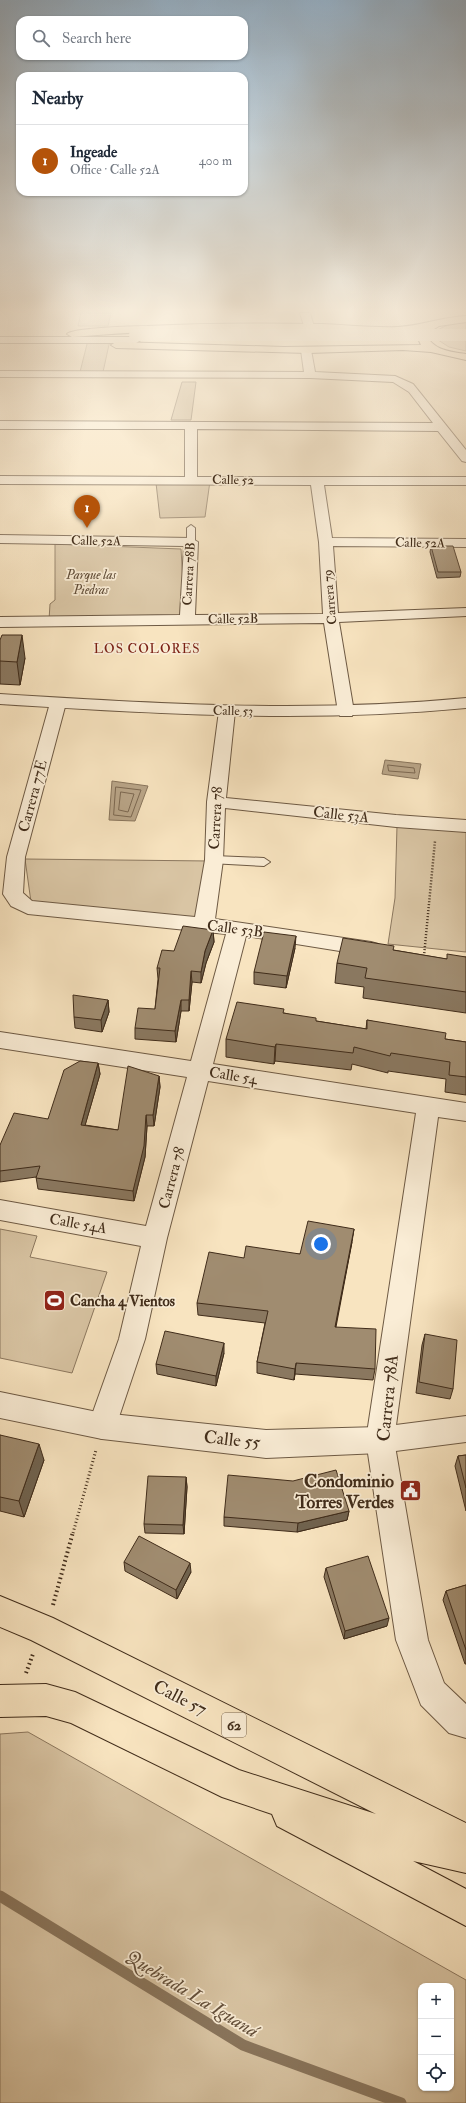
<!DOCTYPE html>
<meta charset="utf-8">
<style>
:root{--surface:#fff;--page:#f2f2f3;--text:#1f2937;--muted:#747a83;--line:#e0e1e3;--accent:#b45309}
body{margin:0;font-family:"IM FELL Double Pica",serif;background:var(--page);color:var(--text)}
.controls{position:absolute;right:12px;bottom:12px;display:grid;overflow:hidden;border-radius:8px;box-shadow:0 1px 3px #0004}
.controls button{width:36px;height:36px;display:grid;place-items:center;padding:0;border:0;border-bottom:1px solid var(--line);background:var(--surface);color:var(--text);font:20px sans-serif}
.you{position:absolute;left:321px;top:1244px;width:14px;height:14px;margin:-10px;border:3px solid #fff;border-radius:50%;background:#1a73e8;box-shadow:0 0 0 6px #1a73e833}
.badge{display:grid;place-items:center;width:26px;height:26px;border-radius:50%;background:var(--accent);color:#fff;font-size:13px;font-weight:700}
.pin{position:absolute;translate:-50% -33px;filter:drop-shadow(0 1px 2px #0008)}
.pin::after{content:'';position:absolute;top:21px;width:14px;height:12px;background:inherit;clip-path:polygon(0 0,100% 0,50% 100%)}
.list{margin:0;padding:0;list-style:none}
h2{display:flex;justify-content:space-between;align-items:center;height:52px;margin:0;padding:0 16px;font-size:17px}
h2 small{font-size:13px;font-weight:400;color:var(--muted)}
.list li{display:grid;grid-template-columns:26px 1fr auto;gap:12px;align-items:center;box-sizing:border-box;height:72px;padding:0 16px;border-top:1px solid var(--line)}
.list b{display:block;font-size:15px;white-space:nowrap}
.list p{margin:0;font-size:13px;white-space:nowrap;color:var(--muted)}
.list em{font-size:13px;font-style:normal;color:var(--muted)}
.icon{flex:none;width:22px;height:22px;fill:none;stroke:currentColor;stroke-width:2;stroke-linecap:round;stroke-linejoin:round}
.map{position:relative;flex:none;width:466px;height:2103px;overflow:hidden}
.search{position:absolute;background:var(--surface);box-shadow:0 1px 3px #0004;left:16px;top:16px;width:232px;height:44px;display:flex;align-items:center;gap:10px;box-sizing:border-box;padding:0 14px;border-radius:12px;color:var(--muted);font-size:15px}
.panel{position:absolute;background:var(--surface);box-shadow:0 1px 3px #0004;left:16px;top:72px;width:232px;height:124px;border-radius:12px}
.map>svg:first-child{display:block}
.green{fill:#d9c5a4;stroke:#8c785f;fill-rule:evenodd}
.water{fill:#b9a588;stroke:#89755c}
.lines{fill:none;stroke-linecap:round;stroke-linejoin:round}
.shore{stroke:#7c6851;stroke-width:1}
.stream{stroke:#89755c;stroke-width:11}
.service-casing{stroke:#6e5a44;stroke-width:2}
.minor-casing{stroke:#6e5a44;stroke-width:2}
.tertiary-casing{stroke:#6e5a44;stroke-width:2}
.secondary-casing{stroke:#402c1a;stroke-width:2}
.primary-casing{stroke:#402c1a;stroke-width:2}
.trunk-casing{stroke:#402c1a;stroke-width:2}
.path-far2{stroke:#402c1a;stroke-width:2.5;stroke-dasharray:1 2;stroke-linecap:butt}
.path-far1{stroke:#402c1a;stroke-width:3;stroke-dasharray:1 2.5;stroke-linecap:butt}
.path{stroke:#402c1a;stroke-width:4;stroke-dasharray:1.5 3;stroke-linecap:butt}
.service{fill:#faedd6;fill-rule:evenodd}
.minor{fill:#faedd6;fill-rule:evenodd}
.tertiary{fill:#faedd6;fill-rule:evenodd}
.secondary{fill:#faedd6;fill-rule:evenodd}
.primary{fill:#f8e4c0;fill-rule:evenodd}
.trunk{fill:#f8e4c0;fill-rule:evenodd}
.secondary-bridge-casing{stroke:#402c1a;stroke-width:12;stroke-linecap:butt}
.secondary-bridge{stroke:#faedd6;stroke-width:12}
.wall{fill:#8a7860;stroke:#402c1a}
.shaded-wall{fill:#70624e;stroke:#402c1a}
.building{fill:#a08c70;stroke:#402c1a}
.labels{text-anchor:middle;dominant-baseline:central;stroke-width:3.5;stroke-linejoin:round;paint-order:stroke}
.far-street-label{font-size:13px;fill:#402c1a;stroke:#faedd6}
.far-park-label{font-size:13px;font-style:italic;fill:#5f4b36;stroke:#faedd6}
.far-neighbourhood-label{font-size:13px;letter-spacing:1px;fill:#7a1f14;stroke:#faedd6}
.shield{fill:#faedd6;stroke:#786652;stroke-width:1}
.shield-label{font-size:14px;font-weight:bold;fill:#402c1a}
.street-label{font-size:15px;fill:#402c1a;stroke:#faedd6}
.poi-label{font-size:15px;font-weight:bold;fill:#402c1a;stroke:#faedd6;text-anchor:start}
.near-street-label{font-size:18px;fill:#402c1a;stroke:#faedd6}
.near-poi-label{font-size:18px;font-weight:bold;fill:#402c1a;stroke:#faedd6;text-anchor:end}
.near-water-label{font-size:19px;font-style:italic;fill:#64503b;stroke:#faedd6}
</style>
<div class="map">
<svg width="466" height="2103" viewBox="0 0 466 2103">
<rect width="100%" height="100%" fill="#f8e4c0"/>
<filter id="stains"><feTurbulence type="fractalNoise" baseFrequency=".005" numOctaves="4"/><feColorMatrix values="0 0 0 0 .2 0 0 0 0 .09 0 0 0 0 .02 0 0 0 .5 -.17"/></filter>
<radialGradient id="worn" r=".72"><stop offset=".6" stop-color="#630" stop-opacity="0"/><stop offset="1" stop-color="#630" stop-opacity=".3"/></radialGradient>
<g class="green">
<path d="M81,313H111L108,326H78Z"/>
<path d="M466,323V351L449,347L435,338L434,333C443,325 454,323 466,323Z"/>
<path d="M88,340H110L103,372H80Z"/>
<path d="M182,382H196L191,420H171Z"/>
<path d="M210,481L205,517L160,518L156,483Z"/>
<path d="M55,544L181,549L185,616L49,620L50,604L55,600Z"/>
<path d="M397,826L466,832V952L388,944L395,898Z"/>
<path d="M25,859L210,861L202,923L31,902Z"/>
<path d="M0,1229L37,1236L30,1257L107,1272L72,1373L0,1358Z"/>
<path d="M28,1732L466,1980V2103H0V1734ZM421,1986H451V2088H421Z"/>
</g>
<g class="water">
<path d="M385,760L421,764L418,779L382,774Z"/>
<path d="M112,781L148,786L135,821L109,820Z"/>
</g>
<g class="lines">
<g class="shore">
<path d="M388,765L414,768L415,773L389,771Z"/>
<path d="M116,787L141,790L131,817L114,815Z"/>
<path d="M121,792L134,794L128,812L119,810Z"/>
</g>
<path class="stream" d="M0,1896L243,2045L401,2103"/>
<defs>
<g id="service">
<path d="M191,525L195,528V542L191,545L187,542V528Z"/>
<path d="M214,856L264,858L270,862L264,866L210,863L208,860L210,857Z"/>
</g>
<g id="minor">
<path d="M300,313H310L314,327L313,329H305Z"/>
<path d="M306,347L311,350L315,372L395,376L413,384L466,450V462L462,461L438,431L197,429V477H466V485H324L332,538L466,539V547L333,546L338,613L466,608V616L339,622L354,712L352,716H340L338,712L324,623L0,627V617L180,615L184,546L0,543V535L191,538L198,542L195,615L323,614L319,542L311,485L0,484V476L185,477V429H0V421L433,423L409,392L393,382L310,378L0,377V371L304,372L301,350Z"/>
<path d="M58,698L64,700L66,703L25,857L23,893L32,901L195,917L205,860L207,802L219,711L221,707H233L235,711L226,798L396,815L466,820V832L396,827L225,808L223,860L215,919L371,942L378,944L381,949L378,954L371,956L246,936L213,1064L466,1103V1121L438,1117L394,1440L428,1640L444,1683L466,1704V1738L449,1733L421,1705L396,1640L366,1440L416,1113L208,1081L167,1238L145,1339L116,1426L112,1435L102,1439L92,1435L88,1426L119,1339L141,1246L0,1220V1200L146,1226L187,1077L0,1048V1032L191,1061L226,934L28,914L11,906L3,894L7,857L50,703L52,700Z"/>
</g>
<g id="tertiary">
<path d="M0,694C156,704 309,713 466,698V708C309,723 157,714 0,704Z"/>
<path d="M0,1392L102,1413L266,1430L380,1427L466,1416V1442L380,1453L266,1458L102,1439L0,1418Z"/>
</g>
<path id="secondary" d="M0,337H136L141,340L136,343H0Z"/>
<path id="primary" d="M466,316V322L439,326L426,334C432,350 451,352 466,354V360L431,352L403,350L308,353L116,348L111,345L116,342L284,347L421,345L416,334L418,331C380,337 341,330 302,330C225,329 149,330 72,337L67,334C72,328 135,326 147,326C205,323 264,323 322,324C347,325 373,328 398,327C421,326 442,317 466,316Z"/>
<path id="trunk" d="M0,1596L53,1618L466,1823V1873L413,1861L466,1889V1926L277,1826L272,1814L222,1797L71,1723L46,1716L0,1717V1685L46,1684L75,1692L239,1770L376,1814L31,1640L0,1627Z"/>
</defs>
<use href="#service" class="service-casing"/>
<use href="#minor" class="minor-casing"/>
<use href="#tertiary" class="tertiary-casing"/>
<use href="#secondary" class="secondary-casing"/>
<use href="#primary" class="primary-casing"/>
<use href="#trunk" class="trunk-casing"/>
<path class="path-far2" d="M424,956L435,841"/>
<path class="path-far1" d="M73,1533L96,1450"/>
<g class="path">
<path d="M53,1605L73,1532"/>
<path d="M26,1673L33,1654"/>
</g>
<use href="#service" class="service"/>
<use href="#minor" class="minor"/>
<use href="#tertiary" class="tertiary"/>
<use href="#secondary" class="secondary"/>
<use href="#primary" class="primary"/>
<use href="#trunk" class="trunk"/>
<defs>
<path id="secondary-bridge" d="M135,335H466"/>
</defs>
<use href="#secondary-bridge" class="secondary-bridge-casing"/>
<use href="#secondary-bridge" class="secondary-bridge"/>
</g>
<g class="wall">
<path d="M431,546L461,572L460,577L437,578L430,552Z"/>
<path d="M0,640L25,658L20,685L0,684Z"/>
<path d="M213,930L214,942L206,963L201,983L192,982L189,1011H181L176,1042L135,1039V1028L155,1009L158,979L157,968L174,951Z"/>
<path d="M295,948L286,988L254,984V972Z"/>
<path d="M393,950L446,959L466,957V1013L363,998L364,987L335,983L337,963Z"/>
<path d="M108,1000L109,1012L102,1032L75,1028L74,1017Z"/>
<path d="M284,1013L316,1021L366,1029L367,1020L445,1039L466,1042V1095L445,1092L446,1079L388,1071V1073L352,1064L351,1070L275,1061L274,1064L226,1057V1039Z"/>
<path d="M98,1063L100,1074L85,1125L118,1130L159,1076L160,1087L154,1126H147L145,1157L134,1201L38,1189L36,1177L0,1182V1145L48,1119Z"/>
<path d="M352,1242L336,1327L375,1369L373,1380L295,1374L294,1380L257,1373V1362L265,1323L198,1315L197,1303L244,1258L300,1254Z"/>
<path d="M425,1334L453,1389L450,1399L416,1393L422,1345Z"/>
<path d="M224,1353L216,1386L157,1374L156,1364Z"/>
<path d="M0,1435L44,1460L24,1517L0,1511Z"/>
<path d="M466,1455V1511L455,1466L458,1456Z"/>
<path d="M186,1477L187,1487L184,1534L145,1533L144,1524Z"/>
<path d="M349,1511L347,1520L297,1532L224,1526V1517Z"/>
<path d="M124,1562L191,1572L177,1599L125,1571Z"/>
<path d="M326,1568L387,1626L344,1639L324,1577Z"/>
<path d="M466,1585V1664H465L443,1600L446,1591Z"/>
</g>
<g class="shaded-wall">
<path d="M22,635L25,658L20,685L17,662Z"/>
<path d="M213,930L214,942L206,963L201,983V972L205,951Z"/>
<path d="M296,936L295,948L286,988L287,976Z"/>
<path d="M191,971L192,982L189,1011V1000Z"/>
<path d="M108,1000L109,1012L102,1032L101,1020Z"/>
<path d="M181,1000V1011L176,1042L175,1031Z"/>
<path d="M276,1044L275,1061L274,1064L275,1047Z"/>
<path d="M98,1063L100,1074L82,1136L81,1125Z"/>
<path d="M159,1076L160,1087L154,1126L153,1115Z"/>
<path d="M146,1115L147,1126L145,1157L134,1201L133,1191Z"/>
<path d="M354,1229L352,1242L333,1338L335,1327Z"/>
<path d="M224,1343V1353L216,1386V1376Z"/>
<path d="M296,1363L295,1374L294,1380L295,1369Z"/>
<path d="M39,1444L44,1460L24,1517L19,1501Z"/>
<path d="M186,1477L187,1487L184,1534L183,1525Z"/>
<path d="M349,1511L347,1520L297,1532L298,1523Z"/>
<path d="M190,1563L191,1572L177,1599L176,1590Z"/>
<path d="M389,1618L387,1626L344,1639L345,1631Z"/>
</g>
<g class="building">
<path d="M431,546H453L461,572H438Z"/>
<path d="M2,635H22L17,662L0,661V640Z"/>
<path d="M183,926L213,930L205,951L201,972L191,971L189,1000H181L175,1031L135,1028L138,1008L155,1009L160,968H157L162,950L174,951Z"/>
<path d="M264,932L296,936L287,976L254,972Z"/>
<path d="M343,938L394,946L393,950L447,959V954L466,957V992L365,978L367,968L337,963Z"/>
<path d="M73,995L108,1000L101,1020L74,1017Z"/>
<path d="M237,1002L284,1009L283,1013L316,1018V1021L367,1029V1020L446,1033L445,1039L466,1042V1077L449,1075L450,1062L391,1053L390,1056L354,1047L353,1053L276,1044L275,1047L226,1039Z"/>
<path d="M80,1061L98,1063L81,1125L118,1130L128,1066L159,1076L153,1115H146L144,1146L133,1191L36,1178L40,1166L0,1171V1145L14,1113L48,1119L64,1070Z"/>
<path d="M308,1221L354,1229L335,1327L376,1329L375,1369L296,1363L295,1369L257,1362L268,1311L197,1303L209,1252L244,1258L246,1246L300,1254Z"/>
<path d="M165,1331L224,1343L216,1376L156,1364Z"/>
<path d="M425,1334L457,1340L453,1389L419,1382Z"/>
<path d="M0,1435L39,1444L19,1501L0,1497Z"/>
<path d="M466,1455V1488L458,1456Z"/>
<path d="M336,1470L349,1511L298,1523L224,1517L228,1475L293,1481Z"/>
<path d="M148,1476L186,1477L183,1525L144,1524Z"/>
<path d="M139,1536L190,1563L176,1590L124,1562Z"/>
<path d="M368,1556L389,1618L345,1631L326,1568Z"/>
<path d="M466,1585V1650L446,1591Z"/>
</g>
<linearGradient id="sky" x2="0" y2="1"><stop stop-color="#95aec2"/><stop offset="0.51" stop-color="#fcf3e3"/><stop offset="1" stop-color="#fcf3e3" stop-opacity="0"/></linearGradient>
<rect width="466" height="608" fill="url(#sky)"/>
<defs>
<symbol id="stadium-square" viewBox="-11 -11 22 22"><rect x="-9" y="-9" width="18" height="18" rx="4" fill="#8f2418" stroke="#faedd6"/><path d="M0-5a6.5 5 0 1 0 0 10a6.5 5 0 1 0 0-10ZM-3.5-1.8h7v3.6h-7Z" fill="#fff"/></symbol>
<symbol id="civic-square" viewBox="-11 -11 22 22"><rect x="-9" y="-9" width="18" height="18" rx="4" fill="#8f2418" stroke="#faedd6"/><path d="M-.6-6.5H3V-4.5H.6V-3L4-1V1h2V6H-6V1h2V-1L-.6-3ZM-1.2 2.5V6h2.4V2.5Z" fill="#fff"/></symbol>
</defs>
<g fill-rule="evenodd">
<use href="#stadium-square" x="42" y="1288" width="25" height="25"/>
<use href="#civic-square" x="398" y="1478" width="25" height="25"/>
</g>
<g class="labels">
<g class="far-street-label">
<text transform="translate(233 480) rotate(1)">Calle 52</text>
<text transform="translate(96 541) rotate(1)">Calle 52A</text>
<text transform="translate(420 543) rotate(1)">Calle 52A</text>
<text transform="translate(189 574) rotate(-87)">Carrera 78B</text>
<text transform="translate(330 597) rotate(-95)">Carrera 79</text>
<text transform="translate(233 619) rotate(-1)">Calle 52B</text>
<text transform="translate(233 711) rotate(1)">Calle 53</text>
</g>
<g class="far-park-label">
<text x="91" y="575">Parque las<tspan x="91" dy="15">Piedras</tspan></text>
</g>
<g class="far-neighbourhood-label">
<text x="147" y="649">LOS COLORES</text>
</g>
<rect class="shield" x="222" y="1713" width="24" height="24" rx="3"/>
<g class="shield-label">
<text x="234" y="1725">62</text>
</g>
<g class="street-label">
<text transform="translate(33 796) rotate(-75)">Carrera 77E</text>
<text transform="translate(341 815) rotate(6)">Calle 53A</text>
<text transform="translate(216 818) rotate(-87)">Carrera 78</text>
<text transform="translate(235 929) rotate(7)">Calle 53B</text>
<text transform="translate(233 1076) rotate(9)">Calle 54</text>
<text transform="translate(172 1178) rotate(-75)">Carrera 78</text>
<text transform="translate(78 1224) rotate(10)">Calle 54A</text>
</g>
<g class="poi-label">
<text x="70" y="1301">Cancha 4 Vientos</text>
</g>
<g class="near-street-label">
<text transform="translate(388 1398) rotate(-84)">Carrera 78A</text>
<text transform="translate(232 1440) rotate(6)">Calle 55</text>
<text transform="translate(180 1698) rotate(27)">Calle 57</text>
</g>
<g class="near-poi-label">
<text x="394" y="1481">Condominio<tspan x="394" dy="21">Torres Verdes</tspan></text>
</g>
<g class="near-water-label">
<text transform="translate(192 1994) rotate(31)">Quebrada La Iguaná</text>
</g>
</g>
<rect width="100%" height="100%" filter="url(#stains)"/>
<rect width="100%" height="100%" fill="url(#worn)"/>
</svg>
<div class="controls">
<button>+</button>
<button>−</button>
<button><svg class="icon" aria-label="locate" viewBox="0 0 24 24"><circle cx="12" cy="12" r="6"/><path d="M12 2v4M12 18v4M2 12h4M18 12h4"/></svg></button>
</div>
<div class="you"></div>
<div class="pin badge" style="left:87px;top:528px">1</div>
<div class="search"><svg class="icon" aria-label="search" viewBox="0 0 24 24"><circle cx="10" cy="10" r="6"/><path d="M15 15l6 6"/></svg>Search here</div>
<section class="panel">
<h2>Nearby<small></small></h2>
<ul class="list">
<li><span class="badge">1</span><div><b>Ingeade</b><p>Office · Calle 52A</p></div><em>400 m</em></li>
</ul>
</section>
</div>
